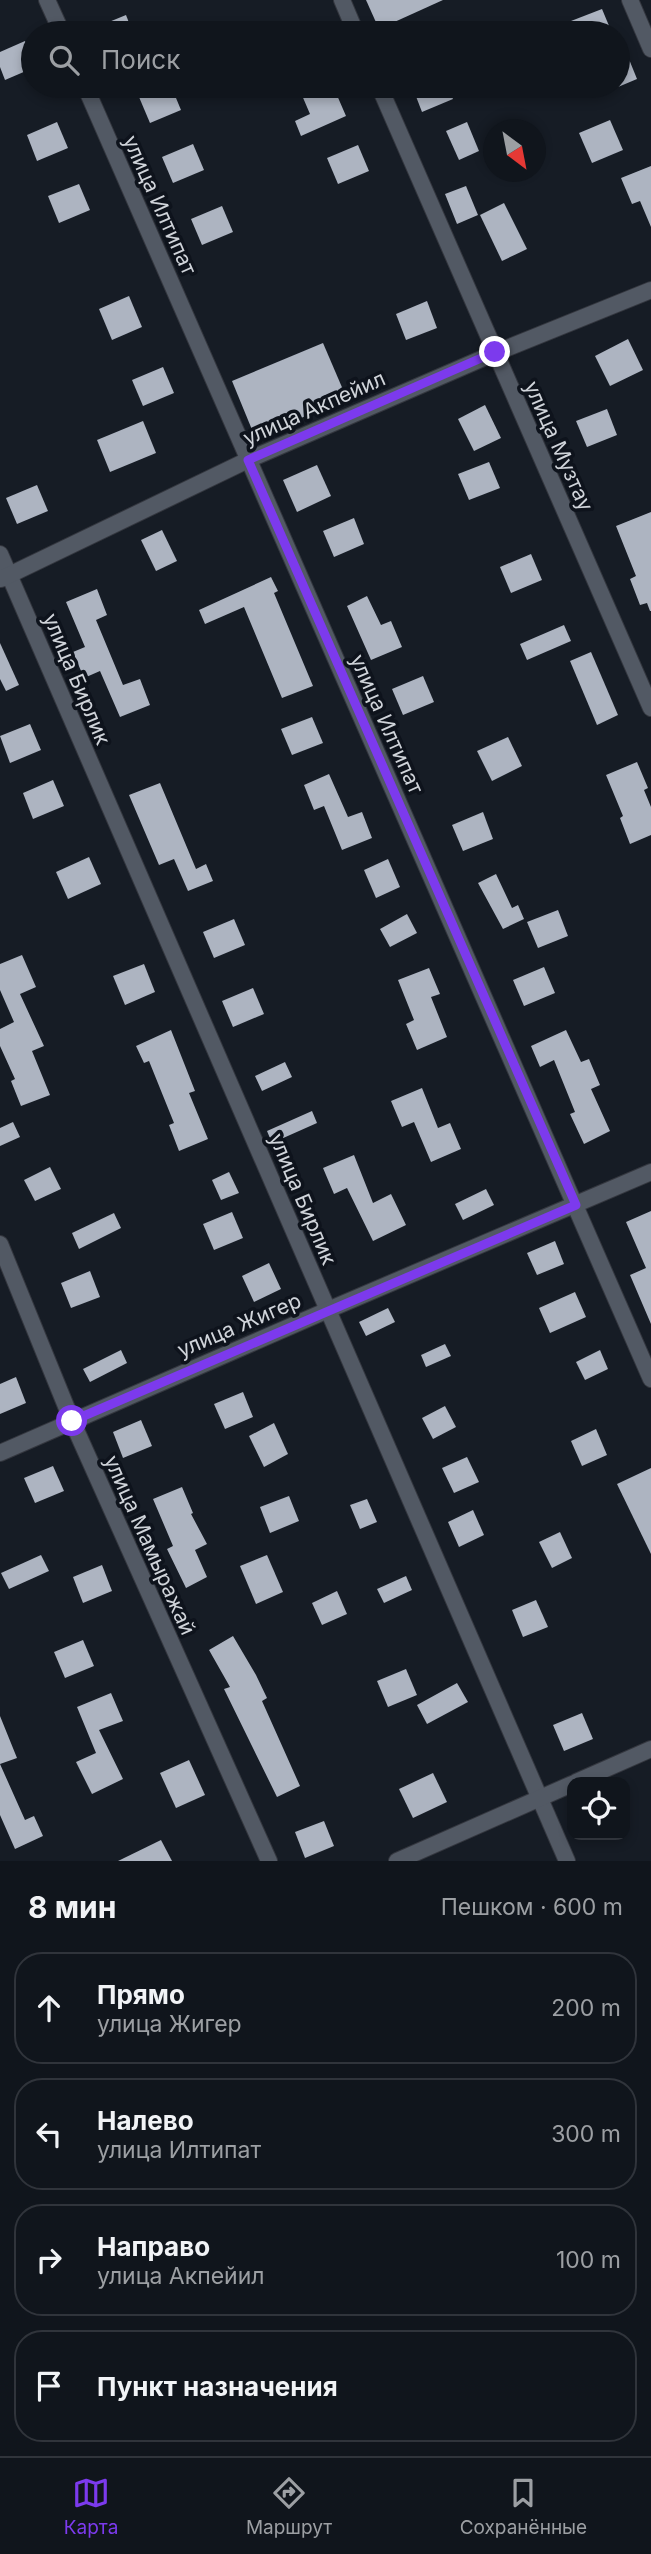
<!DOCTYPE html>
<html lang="ru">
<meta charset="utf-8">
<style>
:root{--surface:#10151c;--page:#191e25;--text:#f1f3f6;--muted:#9c9fa3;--line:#30343b;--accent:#7c3aed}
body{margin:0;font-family:Inter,sans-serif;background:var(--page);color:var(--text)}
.controls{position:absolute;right:21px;bottom:21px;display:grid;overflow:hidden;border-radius:14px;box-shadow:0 4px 10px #0003}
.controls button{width:63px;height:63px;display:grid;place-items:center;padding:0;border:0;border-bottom:2px solid var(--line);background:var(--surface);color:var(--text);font:35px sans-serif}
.compass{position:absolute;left:483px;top:119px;width:63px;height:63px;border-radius:50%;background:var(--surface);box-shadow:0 4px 10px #0003;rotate:148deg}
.stop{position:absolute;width:21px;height:21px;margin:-16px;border:5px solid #7c3aed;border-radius:50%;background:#fff}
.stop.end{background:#7c3aed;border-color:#fff;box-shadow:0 2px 7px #0008}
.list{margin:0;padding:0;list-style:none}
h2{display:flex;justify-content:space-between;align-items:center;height:91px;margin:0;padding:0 28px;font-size:30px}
h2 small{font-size:23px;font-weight:400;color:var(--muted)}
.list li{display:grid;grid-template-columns:46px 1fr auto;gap:21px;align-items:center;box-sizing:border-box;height:112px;margin:0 14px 14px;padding:0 14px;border:2px solid var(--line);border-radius:28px}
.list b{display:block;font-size:26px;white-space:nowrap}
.list p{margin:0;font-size:23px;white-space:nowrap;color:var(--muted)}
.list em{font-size:23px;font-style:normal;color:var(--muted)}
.icon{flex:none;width:38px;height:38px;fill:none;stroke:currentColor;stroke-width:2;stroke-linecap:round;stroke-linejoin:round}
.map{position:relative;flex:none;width:651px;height:1861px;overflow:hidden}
.search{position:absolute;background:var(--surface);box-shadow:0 4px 10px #0003;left:21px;right:21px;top:21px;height:77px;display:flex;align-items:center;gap:18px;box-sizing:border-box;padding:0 24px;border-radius:38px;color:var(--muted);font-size:26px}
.sheet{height:595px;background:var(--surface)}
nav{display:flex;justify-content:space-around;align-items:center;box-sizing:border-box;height:98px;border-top:2px solid var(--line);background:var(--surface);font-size:19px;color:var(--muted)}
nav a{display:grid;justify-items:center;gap:4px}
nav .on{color:var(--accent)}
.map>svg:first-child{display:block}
.building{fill:#adb4c1}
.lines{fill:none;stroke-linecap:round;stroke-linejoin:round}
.street-casing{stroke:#34373f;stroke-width:18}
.street{stroke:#525964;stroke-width:16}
.route{stroke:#7c3aed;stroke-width:9}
.labels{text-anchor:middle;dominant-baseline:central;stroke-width:7;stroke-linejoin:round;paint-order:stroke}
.street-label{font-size:21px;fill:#d0d4da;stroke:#0e131c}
</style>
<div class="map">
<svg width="651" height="1861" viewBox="0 0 651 1861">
<rect width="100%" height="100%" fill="#161c25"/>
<g class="building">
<path d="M366,0H443L379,29Z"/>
<path d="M602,9L612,33H576L571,21Z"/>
<path d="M126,15L133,33H82Z"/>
<path d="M618,32L637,79L618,87Z"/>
<path d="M25,41L33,61V68L5,80L0,67V52Z"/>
<path d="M167,86H171L181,110L150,123L139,97Z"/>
<path d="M298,86H333L346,116L301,136L295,121L310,114Z"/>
<path d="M412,86H447L453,99L422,112Z"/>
<path d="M610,120L623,150L592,163L579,133Z"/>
<path d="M57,122L68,148L37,161L27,135Z"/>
<path d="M467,122L479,151L459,160L446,131Z"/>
<path d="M193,144L204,170L173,183L162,157Z"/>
<path d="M358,145L369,171L338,184L327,158Z"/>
<path d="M651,166V227L640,201L632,204L621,178Z"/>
<path d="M79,184L90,210L59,223L48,196Z"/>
<path d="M466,186L478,215L457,224L445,194Z"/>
<path d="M504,203L527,249L502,261L480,215Z"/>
<path d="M222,206L233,232L202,245L191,219Z"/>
<path d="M129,296L142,327L112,340L99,309Z"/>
<path d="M427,301L437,328L406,340L396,314Z"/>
<path d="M628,339L643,370L610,386L595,356Z"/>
<path d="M323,343L347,399L255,437L232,381Z"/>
<path d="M163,367L174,393L143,406L132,380Z"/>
<path d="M485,405L501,438L474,451L458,419Z"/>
<path d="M607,409L617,435L587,447L576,421Z"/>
<path d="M143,421L156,453L110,472L97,440Z"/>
<path d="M489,462L500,488L469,500L458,474Z"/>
<path d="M317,465L331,496L297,512L283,480Z"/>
<path d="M37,485L48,511L17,524L6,498Z"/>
<path d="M651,512V611H650L647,603L640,605L630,579L636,576L616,526Z"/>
<path d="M354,518L364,544L334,557L323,531Z"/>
<path d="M162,530L177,561L156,571L141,540Z"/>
<path d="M531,554L542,580L511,593L500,567Z"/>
<path d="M271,577L278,591L274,593L313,686L282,698L244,607L205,624L199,610Z"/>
<path d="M97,589L107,615L96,620L123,685L140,679L150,705L120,717L100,671L84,678L73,652L85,647L66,602Z"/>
<path d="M367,596L381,625L391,621L402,647L371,660L347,606Z"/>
<path d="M564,625L571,641L527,660L520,644Z"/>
<path d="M0,643L19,685L6,691L0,679Z"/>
<path d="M591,652L618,715L597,725L570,661Z"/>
<path d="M423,676L434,702L403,715L392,689Z"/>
<path d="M312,717L323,743L292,755L281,729Z"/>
<path d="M30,724L41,750L10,763L0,736Z"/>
<path d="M508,737L522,766L492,781L477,751Z"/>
<path d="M637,762L648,788L644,790L651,807V835L630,844L620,818L623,816L606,775Z"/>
<path d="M329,774L348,817L362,812L372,838L342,850L324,806L314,810L304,785Z"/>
<path d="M53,780L64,806L33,819L23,793Z"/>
<path d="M160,783L196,869L206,864L213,881L188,891L174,859L159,865L129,795Z"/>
<path d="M483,812L493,839L463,851L452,825Z"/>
<path d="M89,857L101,884L68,899L56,872Z"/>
<path d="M388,859L400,887L376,898L364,870Z"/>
<path d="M496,874L512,908L518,905L524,919L503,929L478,883Z"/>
<path d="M558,910L568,936L538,948L527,922Z"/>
<path d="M407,914L417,933L390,947L380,929Z"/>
<path d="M234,919L245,945L214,958L203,932Z"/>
<path d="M22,955L36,987L20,994L44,1046L32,1051L50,1095L21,1106L11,1081L15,1079L0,1046V1029L14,1022L0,990V964Z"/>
<path d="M144,964L155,992L125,1005L113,976Z"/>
<path d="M544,967L555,993L524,1006L513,980Z"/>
<path d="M429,968L440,994L431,997L447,1037L417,1050L406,1024L414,1020L398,980Z"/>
<path d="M253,988L264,1014L233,1027L222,1001Z"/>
<path d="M171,1030L195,1091L189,1093L208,1139L179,1151L169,1125L174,1123L149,1061L144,1063L136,1046Z"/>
<path d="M566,1030L581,1062L589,1059L600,1085L591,1089L610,1131L584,1144L570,1114L575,1112L554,1060L540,1067L531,1046Z"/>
<path d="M285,1062L292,1077L262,1091L255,1076Z"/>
<path d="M422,1088L438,1128L450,1123L461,1149L431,1162L414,1122L402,1127L391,1101Z"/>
<path d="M312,1111L317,1123L272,1143L267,1131Z"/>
<path d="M13,1122L20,1137L0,1146V1128Z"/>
<path d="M354,1155L373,1203L391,1194L406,1225L373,1241L347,1188L334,1194L323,1168Z"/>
<path d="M50,1167L61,1189L35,1201L24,1180Z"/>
<path d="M229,1172L239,1193L221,1200L212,1180Z"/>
<path d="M486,1189L494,1205L463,1220L455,1204Z"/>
<path d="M651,1211V1324L630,1275L646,1268L626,1222Z"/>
<path d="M232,1212L243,1238L214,1250L203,1224Z"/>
<path d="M114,1213L121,1228L79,1249L72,1233Z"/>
<path d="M555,1241L564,1264L537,1275L527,1253Z"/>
<path d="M269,1263L281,1289L254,1302L242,1276Z"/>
<path d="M90,1271L100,1297L71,1308L61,1283Z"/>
<path d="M575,1292L586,1317L550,1333L539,1308Z"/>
<path d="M388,1308L395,1322L366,1336L359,1322Z"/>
<path d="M445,1344L451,1356L426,1367L421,1355Z"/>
<path d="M121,1350L127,1363L90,1382L83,1369Z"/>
<path d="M600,1350L608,1369L585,1380L576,1362Z"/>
<path d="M16,1377L26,1403L0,1414V1384Z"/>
<path d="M243,1392L253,1417L225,1429L214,1404Z"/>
<path d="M445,1406L456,1427L433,1439L422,1418Z"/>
<path d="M141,1420L152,1446L123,1458L113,1432Z"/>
<path d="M274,1423L288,1454L264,1467L249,1436Z"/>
<path d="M596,1429L607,1455L582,1466L571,1441Z"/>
<path d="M467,1457L479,1482L454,1493L442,1468Z"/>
<path d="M53,1466L64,1491L35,1503L24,1478Z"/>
<path d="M651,1468V1554L617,1484Z"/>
<path d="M182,1487L193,1513L191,1514L207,1544L195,1550L207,1577L186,1588L167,1549L173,1546L153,1499Z"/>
<path d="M289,1496L299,1521L270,1533L260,1507Z"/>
<path d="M367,1499L377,1522L360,1529L350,1505Z"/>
<path d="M473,1510L484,1535L459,1547L448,1522Z"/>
<path d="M560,1532L572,1558L552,1568L539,1542Z"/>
<path d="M41,1555L49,1571L9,1589L1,1573Z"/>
<path d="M267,1555L283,1592L256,1604L240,1566Z"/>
<path d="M102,1565L112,1591L83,1603L73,1577Z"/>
<path d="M406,1576L412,1590L384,1603L377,1589Z"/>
<path d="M337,1591L347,1614L322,1625L312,1603Z"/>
<path d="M536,1600L548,1627L523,1637L512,1610Z"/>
<path d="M233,1636L256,1675L267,1698L262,1701L300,1786L277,1797L224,1689L230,1687L209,1650Z"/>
<path d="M83,1640L94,1666L65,1678L54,1652Z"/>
<path d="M406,1669L417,1695L388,1707L377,1681Z"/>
<path d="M457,1683L468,1702L427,1724L417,1705Z"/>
<path d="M111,1693L123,1721L99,1730L123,1779L92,1794L76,1762L96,1753L77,1707Z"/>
<path d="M582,1713L593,1739L564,1751L553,1725Z"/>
<path d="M0,1716L17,1758L0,1764L25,1820L34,1816L43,1836L15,1849L0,1815Z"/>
<path d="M189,1760L205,1795L176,1808L160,1773Z"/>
<path d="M433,1773L447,1802L413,1818L399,1789Z"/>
<path d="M324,1821L334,1846L305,1858L295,1832Z"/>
<path d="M161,1840L172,1861H118Z"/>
</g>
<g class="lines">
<defs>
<g id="street">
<path d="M47,0L62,33"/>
<path d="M342,0L356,33"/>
<path d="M630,0L651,49"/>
<path d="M85,86L651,1379"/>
<path d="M379,86L651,708"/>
<path d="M0,554L567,1861"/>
<path d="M1,579L248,460L495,353L651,290"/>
<path d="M0,1244L72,1421L269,1861"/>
<path d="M0,1453L328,1310L651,1172"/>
<path d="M576,1782L651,1749"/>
<path d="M397,1861L572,1784"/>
</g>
</defs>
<use href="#street" class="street-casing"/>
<use href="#street" class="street"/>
</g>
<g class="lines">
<path class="route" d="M72,1421L576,1205L248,460L495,352"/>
</g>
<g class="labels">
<g class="street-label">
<text transform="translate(160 205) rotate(66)">улица Илтипат</text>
<text transform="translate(314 408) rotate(-24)">улица Акпейил</text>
<text transform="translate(559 446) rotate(66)">улица Музтау</text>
<text transform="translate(77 679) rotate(67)">улица Бирлик</text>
<text transform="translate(387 724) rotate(66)">улица Илтипат</text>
<text transform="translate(303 1199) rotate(67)">улица Бирлик</text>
<text transform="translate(239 1325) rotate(-23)">улица Жигер</text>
<text transform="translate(150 1545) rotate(66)">улица Мамыражай</text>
</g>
</g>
</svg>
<div class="controls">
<button><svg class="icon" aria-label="locate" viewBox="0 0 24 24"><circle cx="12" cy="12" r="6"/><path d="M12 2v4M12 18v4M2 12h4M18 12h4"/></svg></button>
</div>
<svg class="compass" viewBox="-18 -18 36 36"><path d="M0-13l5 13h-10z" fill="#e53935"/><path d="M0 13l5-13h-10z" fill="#9c9fa3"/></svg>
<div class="stop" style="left:72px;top:1421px"></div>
<div class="stop end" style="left:495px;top:352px"></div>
<div class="search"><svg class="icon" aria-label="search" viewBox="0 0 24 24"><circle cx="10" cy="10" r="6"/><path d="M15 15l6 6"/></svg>Поиск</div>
</div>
<section class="sheet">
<h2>8 мин<small>Пешком · 600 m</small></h2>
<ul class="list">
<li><svg class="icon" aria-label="ahead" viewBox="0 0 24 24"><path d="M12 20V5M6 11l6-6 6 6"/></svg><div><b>Прямо</b><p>улица Жигер</p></div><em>200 m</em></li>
<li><svg class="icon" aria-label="left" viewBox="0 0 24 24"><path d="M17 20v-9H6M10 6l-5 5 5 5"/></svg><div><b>Налево</b><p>улица Илтипат</p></div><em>300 m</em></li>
<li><svg class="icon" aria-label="right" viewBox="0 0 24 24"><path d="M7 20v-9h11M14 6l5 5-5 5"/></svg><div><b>Направо</b><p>улица Акпейил</p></div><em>100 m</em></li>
<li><svg class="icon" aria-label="arrive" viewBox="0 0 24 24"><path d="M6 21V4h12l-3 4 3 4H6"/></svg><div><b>Пункт назначения</b></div></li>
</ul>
</section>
<nav>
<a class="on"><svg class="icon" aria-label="map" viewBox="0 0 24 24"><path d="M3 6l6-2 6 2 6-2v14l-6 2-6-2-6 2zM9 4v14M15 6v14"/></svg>Карта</a>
<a><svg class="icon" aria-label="directions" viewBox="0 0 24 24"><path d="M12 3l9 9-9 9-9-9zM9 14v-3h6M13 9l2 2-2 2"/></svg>Маршрут</a>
<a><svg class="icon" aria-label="saved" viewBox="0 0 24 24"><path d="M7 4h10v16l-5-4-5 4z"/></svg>Сохранённые</a>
</nav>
